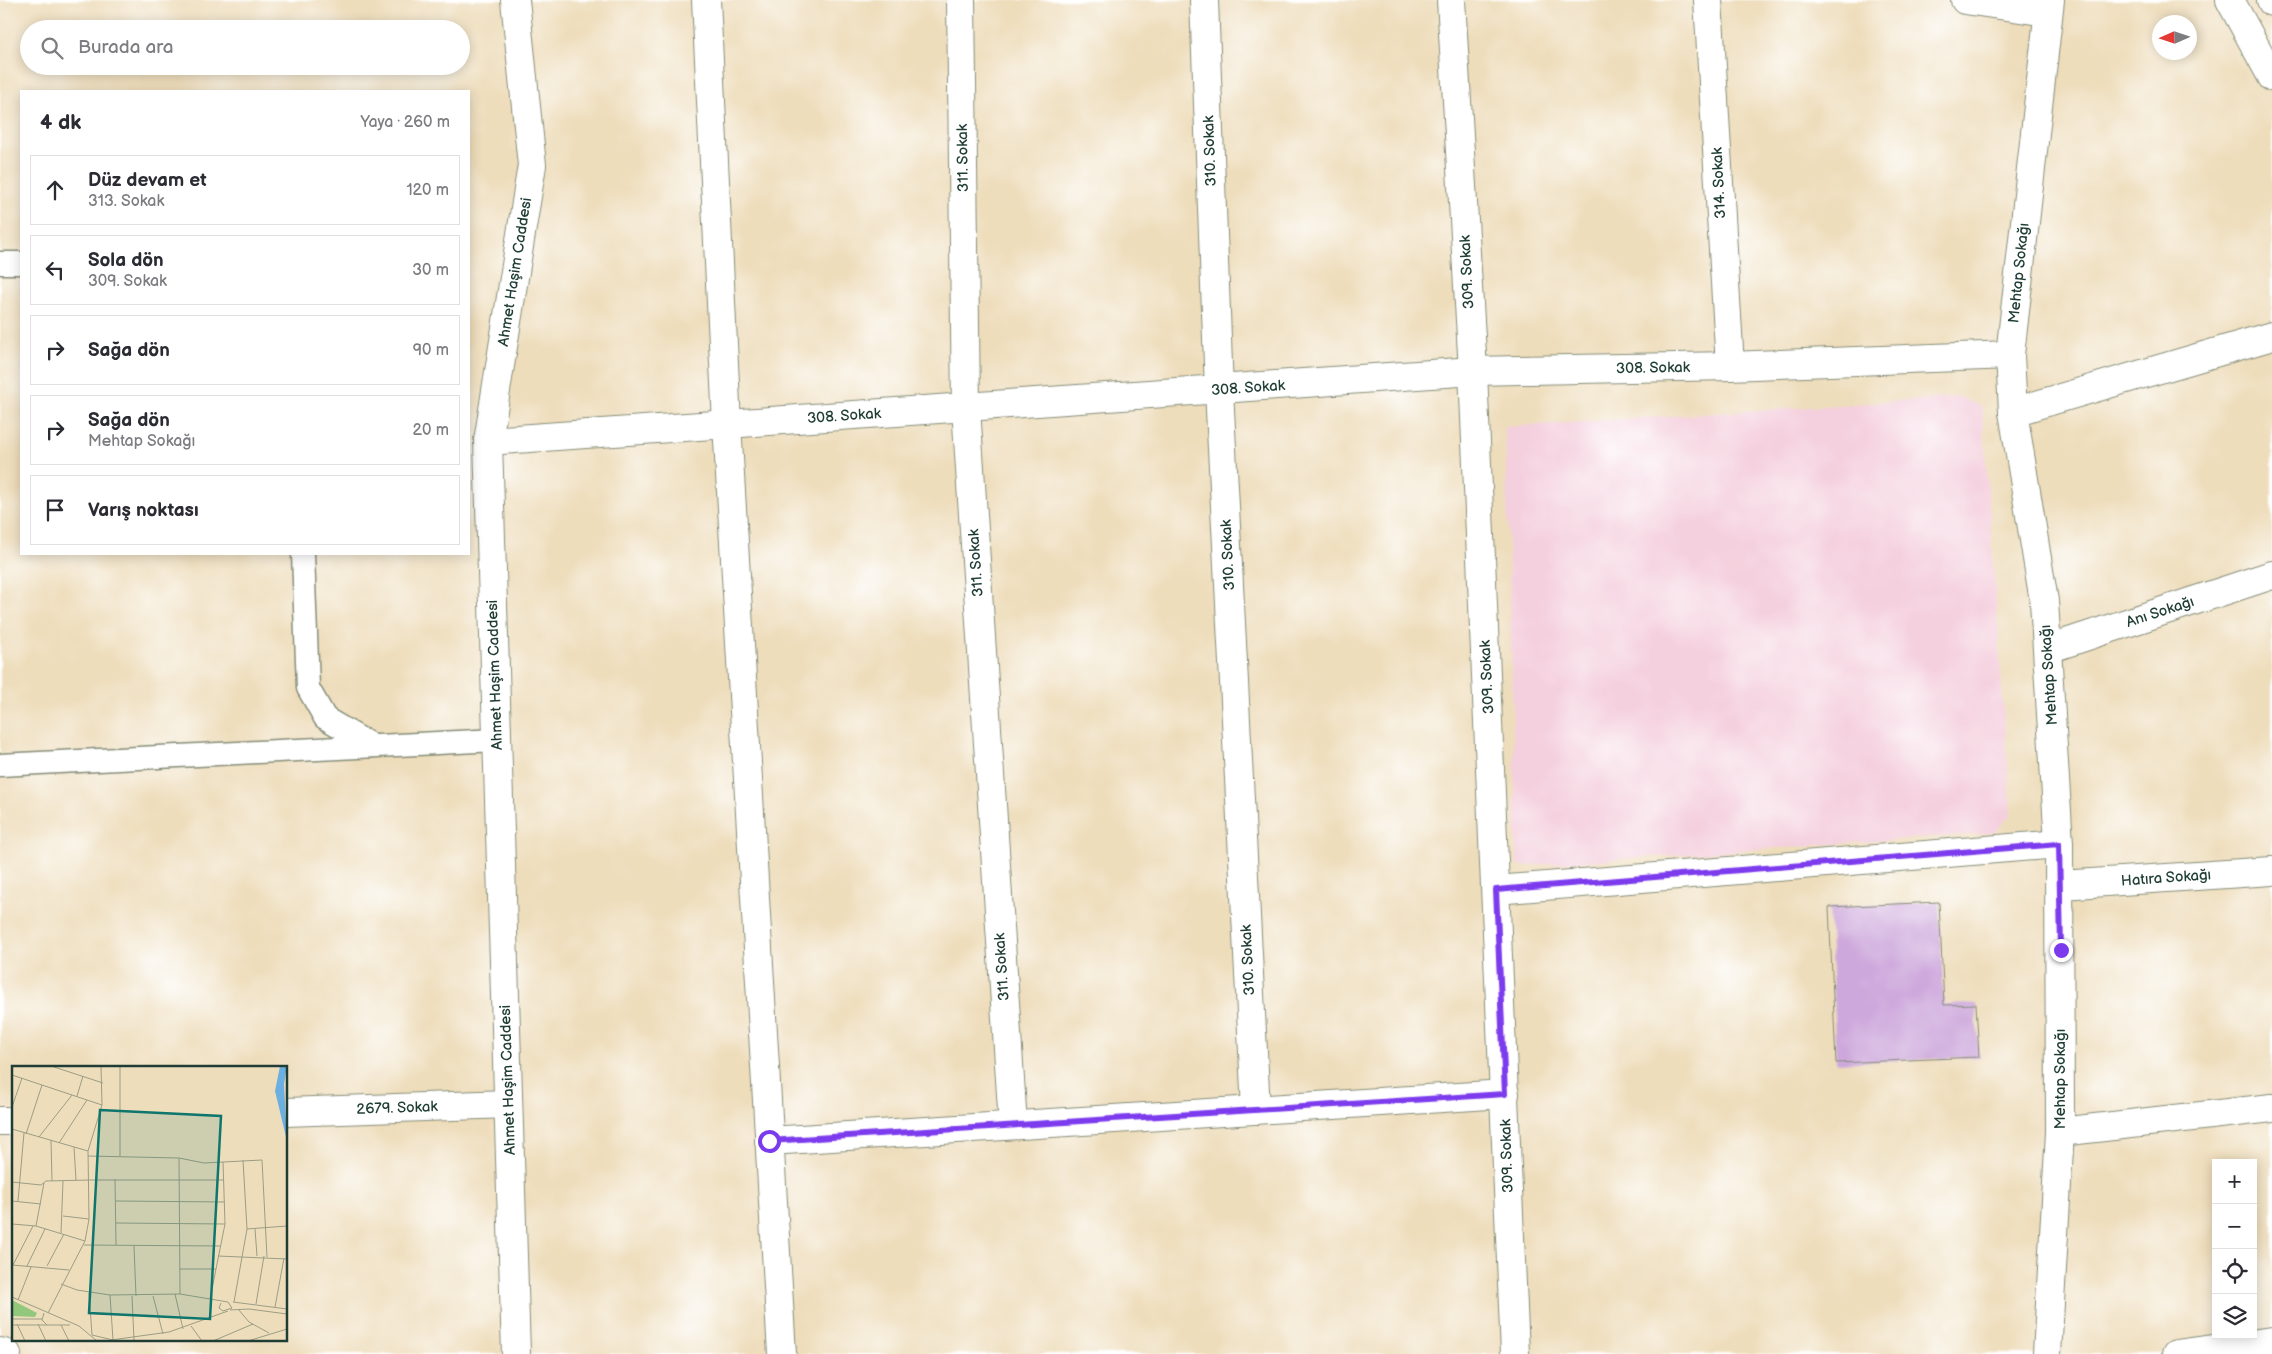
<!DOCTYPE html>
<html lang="tr">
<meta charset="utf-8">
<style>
:root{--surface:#fff;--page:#f2f2f3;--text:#2b2b33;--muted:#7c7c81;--line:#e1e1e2}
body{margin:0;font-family:"Balsamiq Sans",sans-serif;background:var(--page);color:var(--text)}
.controls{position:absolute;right:15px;bottom:15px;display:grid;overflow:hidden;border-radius:0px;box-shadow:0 2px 12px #0003}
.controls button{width:45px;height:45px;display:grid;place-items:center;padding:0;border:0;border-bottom:1px solid var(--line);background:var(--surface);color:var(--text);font:25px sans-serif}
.compass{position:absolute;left:2152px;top:15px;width:45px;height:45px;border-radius:50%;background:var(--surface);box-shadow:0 2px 12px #0003;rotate:267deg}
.stop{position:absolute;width:15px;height:15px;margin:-11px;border:4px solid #7c3aed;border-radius:50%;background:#fff}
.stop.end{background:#7c3aed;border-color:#fff;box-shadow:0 1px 5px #0008}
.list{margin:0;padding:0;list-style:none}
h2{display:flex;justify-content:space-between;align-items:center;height:65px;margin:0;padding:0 20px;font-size:21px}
h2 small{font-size:16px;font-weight:400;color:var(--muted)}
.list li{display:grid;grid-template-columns:32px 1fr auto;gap:15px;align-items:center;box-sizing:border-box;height:70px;margin:0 10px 10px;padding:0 10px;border:1px solid var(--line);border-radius:0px}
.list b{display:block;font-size:19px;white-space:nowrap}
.list p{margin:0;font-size:16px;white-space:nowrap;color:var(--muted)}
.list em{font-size:16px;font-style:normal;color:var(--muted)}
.icon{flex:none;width:28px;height:28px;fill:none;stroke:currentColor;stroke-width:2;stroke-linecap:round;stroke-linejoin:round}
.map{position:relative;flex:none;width:2272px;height:1354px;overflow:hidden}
.search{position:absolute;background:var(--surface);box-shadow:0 2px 12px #0003;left:20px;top:20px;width:450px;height:55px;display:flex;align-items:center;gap:12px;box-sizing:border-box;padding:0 18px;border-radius:28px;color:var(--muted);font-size:19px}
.panel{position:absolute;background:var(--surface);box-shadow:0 2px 12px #0003;left:20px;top:90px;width:450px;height:465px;border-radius:0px}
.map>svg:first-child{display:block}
.built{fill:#f4cfdd}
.building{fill:#cda8dc}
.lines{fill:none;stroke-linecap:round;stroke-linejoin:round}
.service-casing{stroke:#868d78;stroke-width:25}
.minor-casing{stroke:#868d78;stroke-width:30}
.tertiary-casing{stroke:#868d78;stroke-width:30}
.service{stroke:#fff;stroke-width:22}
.minor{stroke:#fff;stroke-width:28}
.tertiary{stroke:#fff;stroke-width:28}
.route{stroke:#7c3aed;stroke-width:6}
.labels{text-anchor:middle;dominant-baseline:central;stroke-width:4;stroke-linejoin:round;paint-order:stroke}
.street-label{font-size:15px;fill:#1f3d34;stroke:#fff}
.inset-road{fill:none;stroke:#9b9d85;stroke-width:1}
.view{fill:#0f766e;fill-opacity:0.15;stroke:#0f766e;stroke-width:2.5}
.inset-edge{fill:none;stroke:#1f3d34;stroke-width:2.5}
</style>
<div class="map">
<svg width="2272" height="1354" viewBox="0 0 2272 1354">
<rect width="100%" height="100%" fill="#fff"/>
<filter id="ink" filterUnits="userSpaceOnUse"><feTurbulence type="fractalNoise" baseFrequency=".02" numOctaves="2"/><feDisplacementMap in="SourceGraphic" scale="10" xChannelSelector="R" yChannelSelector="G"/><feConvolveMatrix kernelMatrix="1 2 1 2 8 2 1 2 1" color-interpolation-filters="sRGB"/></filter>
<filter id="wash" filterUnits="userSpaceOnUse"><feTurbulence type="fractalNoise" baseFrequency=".0096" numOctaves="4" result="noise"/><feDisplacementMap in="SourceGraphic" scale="20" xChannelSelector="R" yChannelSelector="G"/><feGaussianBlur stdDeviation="1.12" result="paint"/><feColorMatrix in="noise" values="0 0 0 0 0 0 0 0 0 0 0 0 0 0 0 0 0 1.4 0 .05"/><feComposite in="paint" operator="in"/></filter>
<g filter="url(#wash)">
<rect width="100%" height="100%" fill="#edb"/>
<path class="built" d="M1960,397L1982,407L2011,814L1994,833L1517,866L1505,427Z"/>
<g id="blocks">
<path class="building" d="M1939,902L1944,1005L1976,1004L1979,1057L1836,1063L1829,907Z"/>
</g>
</g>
<g filter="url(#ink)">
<use href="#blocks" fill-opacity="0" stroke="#868d78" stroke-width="1"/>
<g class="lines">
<defs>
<g id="service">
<path d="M0,263H21"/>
<path d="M303,554L308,688L325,718L373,746"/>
<path d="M0,765L497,740"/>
</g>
<g id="minor">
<path d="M515,0L532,165L488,441L516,1354"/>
<path d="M706,0L727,424L782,1354"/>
<path d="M961,0L966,408L1013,1125"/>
<path d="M1204,0L1219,390L1256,1110"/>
<path d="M1451,0L1473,371L1515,1354"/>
<path d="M1708,0L1730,366"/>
<path d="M1965,0L2048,12"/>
<path d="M2013,412L2272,336"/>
<path d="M488,441L1473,371L1730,366L2010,355"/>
<path d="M2048,649L2272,575"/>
<path d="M2061,885L2272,871"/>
<path d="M1496,890L2059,844"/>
<path d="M286,1112L508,1104"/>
<path d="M0,1121H14"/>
<path d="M2060,1132L2272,1108"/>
<path d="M769,1141L1505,1094"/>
<path d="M2176,1354L2272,1341"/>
</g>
<g id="tertiary">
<path d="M2230,0L2272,77"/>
<path d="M2271,0L2272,2"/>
<path d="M0,1352L7,1354"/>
<path d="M2047,1354L2060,1132L2059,844L2044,601L2013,412L2010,355L2050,0"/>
</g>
</defs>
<use href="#service" class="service-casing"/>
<use href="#minor" class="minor-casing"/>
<use href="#tertiary" class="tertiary-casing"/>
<use href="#service" class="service"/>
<use href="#minor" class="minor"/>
<use href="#tertiary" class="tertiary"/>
</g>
</g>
<g class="lines" filter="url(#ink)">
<path class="route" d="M769,1141L1505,1094L1496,890L2059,844L2061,950"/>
</g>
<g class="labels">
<g class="street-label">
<text transform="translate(1210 151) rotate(-92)">310. Sokak</text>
<text transform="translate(963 158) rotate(-91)">311. Sokak</text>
<text transform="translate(1719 183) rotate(-93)">314. Sokak</text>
<text transform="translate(515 272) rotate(-81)">Ahmet Haşim Caddesi</text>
<text transform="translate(1467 272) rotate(-93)">309. Sokak</text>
<text transform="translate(2019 273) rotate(-84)">Mehtap Sokağı</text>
<text transform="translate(1653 368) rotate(-1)">308. Sokak</text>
<text transform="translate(1248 388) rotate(-4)">308. Sokak</text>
<text transform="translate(844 416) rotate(-4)">308. Sokak</text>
<text transform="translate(1228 555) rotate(-93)">310. Sokak</text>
<text transform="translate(976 563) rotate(-94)">311. Sokak</text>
<text transform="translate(2160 612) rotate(-18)">Anı Sokağı</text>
<text transform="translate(495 675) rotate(-92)">Ahmet Haşim Caddesi</text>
<text transform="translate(2049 675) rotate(-94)">Mehtap Sokağı</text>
<text transform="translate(1487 677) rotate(-93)">309. Sokak</text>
<text transform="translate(2166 878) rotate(-4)">Hatıra Sokağı</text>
<text transform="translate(1248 960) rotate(-93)">310. Sokak</text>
<text transform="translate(1002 967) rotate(-94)">311. Sokak</text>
<text transform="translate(2060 1079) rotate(-90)">Mehtap Sokağı</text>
<text transform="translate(508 1080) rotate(-92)">Ahmet Haşim Caddesi</text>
<text transform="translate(397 1108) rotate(-2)">2679. Sokak</text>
<text transform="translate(1507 1156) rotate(-92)">309. Sokak</text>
</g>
</g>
<g transform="translate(12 1066)">
<rect width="275" height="275" fill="#edb"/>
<path d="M0,234L25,247L23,251L0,250Z" fill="#91c87b"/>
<path d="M268,0H275L272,18L275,75L263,25Z" fill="#6cb0e2"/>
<path class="inset-road" d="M39,0L91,17M0,9L90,39M65,30L71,10M0,41L10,12M0,63L76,85M14,68L30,19M27,71L60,29M39,74L40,115M47,77L75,34M62,81L64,114M76,90L167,92L192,97L250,94L255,191M108,90V0M167,92L168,228M231,94L235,163M103,113L104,179M0,116L29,119L34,115L78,114H212M0,135L29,138M6,135L12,67M104,135L213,136M51,150L77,153M104,157L213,158M0,158L24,160L73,175M24,160L32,117M243,163L245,190M49,167L51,115M72,179L208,180M122,180L124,230M206,190L275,193M0,199L57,204M1,199L21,160M15,200L33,163M35,200L52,168M168,203H204M49,218L65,224L98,229L168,228L216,236L220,242L211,245L207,242L209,237M77,227L80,269M163,228L171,263M98,229L101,274M120,230L122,274M141,230L151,268M0,231L67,260L85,275M198,233L213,158L211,96M6,234L19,201M221,236L275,243M222,236L235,163L275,160M244,238L252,190M263,241L272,192M226,243L237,256L257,267M218,244L237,243L275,248M32,247L30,254L35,259H58M36,247L73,175L77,153L76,85L90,39L89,0M0,253H30M5,258L13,275M26,258L34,275M0,259H35M49,259L57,275M179,260L190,275M80,269L101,274M99,274L157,266L216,245M201,275L241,258M236,275L275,263"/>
<path class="view" d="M88,44L209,50L198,253L77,247Z"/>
<rect width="275" height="275" class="inset-edge"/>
</g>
</svg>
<div class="controls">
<button>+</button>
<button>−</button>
<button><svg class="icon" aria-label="locate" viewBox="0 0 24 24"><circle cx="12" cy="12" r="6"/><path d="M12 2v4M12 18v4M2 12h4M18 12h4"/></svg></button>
<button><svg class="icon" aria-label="layers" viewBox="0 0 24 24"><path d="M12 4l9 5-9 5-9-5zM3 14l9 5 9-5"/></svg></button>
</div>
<svg class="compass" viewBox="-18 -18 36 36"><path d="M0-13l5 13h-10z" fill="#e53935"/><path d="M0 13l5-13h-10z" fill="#7c7c81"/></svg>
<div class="stop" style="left:769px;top:1141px"></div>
<div class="stop end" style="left:2061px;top:950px"></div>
<div class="search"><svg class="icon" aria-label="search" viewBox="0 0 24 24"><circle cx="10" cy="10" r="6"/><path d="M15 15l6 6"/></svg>Burada ara</div>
<section class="panel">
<h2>4 dk<small>Yaya · 260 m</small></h2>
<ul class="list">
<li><svg class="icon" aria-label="ahead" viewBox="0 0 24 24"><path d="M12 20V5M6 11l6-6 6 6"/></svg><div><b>Düz devam et</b><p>313. Sokak</p></div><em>120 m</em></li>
<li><svg class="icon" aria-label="left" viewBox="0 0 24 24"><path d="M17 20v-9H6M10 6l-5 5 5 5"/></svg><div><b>Sola dön</b><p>309. Sokak</p></div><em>30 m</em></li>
<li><svg class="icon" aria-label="right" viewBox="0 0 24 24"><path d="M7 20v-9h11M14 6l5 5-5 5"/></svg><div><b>Sağa dön</b></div><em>90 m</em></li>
<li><svg class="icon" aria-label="right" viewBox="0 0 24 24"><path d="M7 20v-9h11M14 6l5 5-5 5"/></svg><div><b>Sağa dön</b><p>Mehtap Sokağı</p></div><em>20 m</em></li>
<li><svg class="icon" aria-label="arrive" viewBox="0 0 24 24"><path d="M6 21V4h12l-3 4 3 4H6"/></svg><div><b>Varış noktası</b></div></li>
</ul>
</section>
</div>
